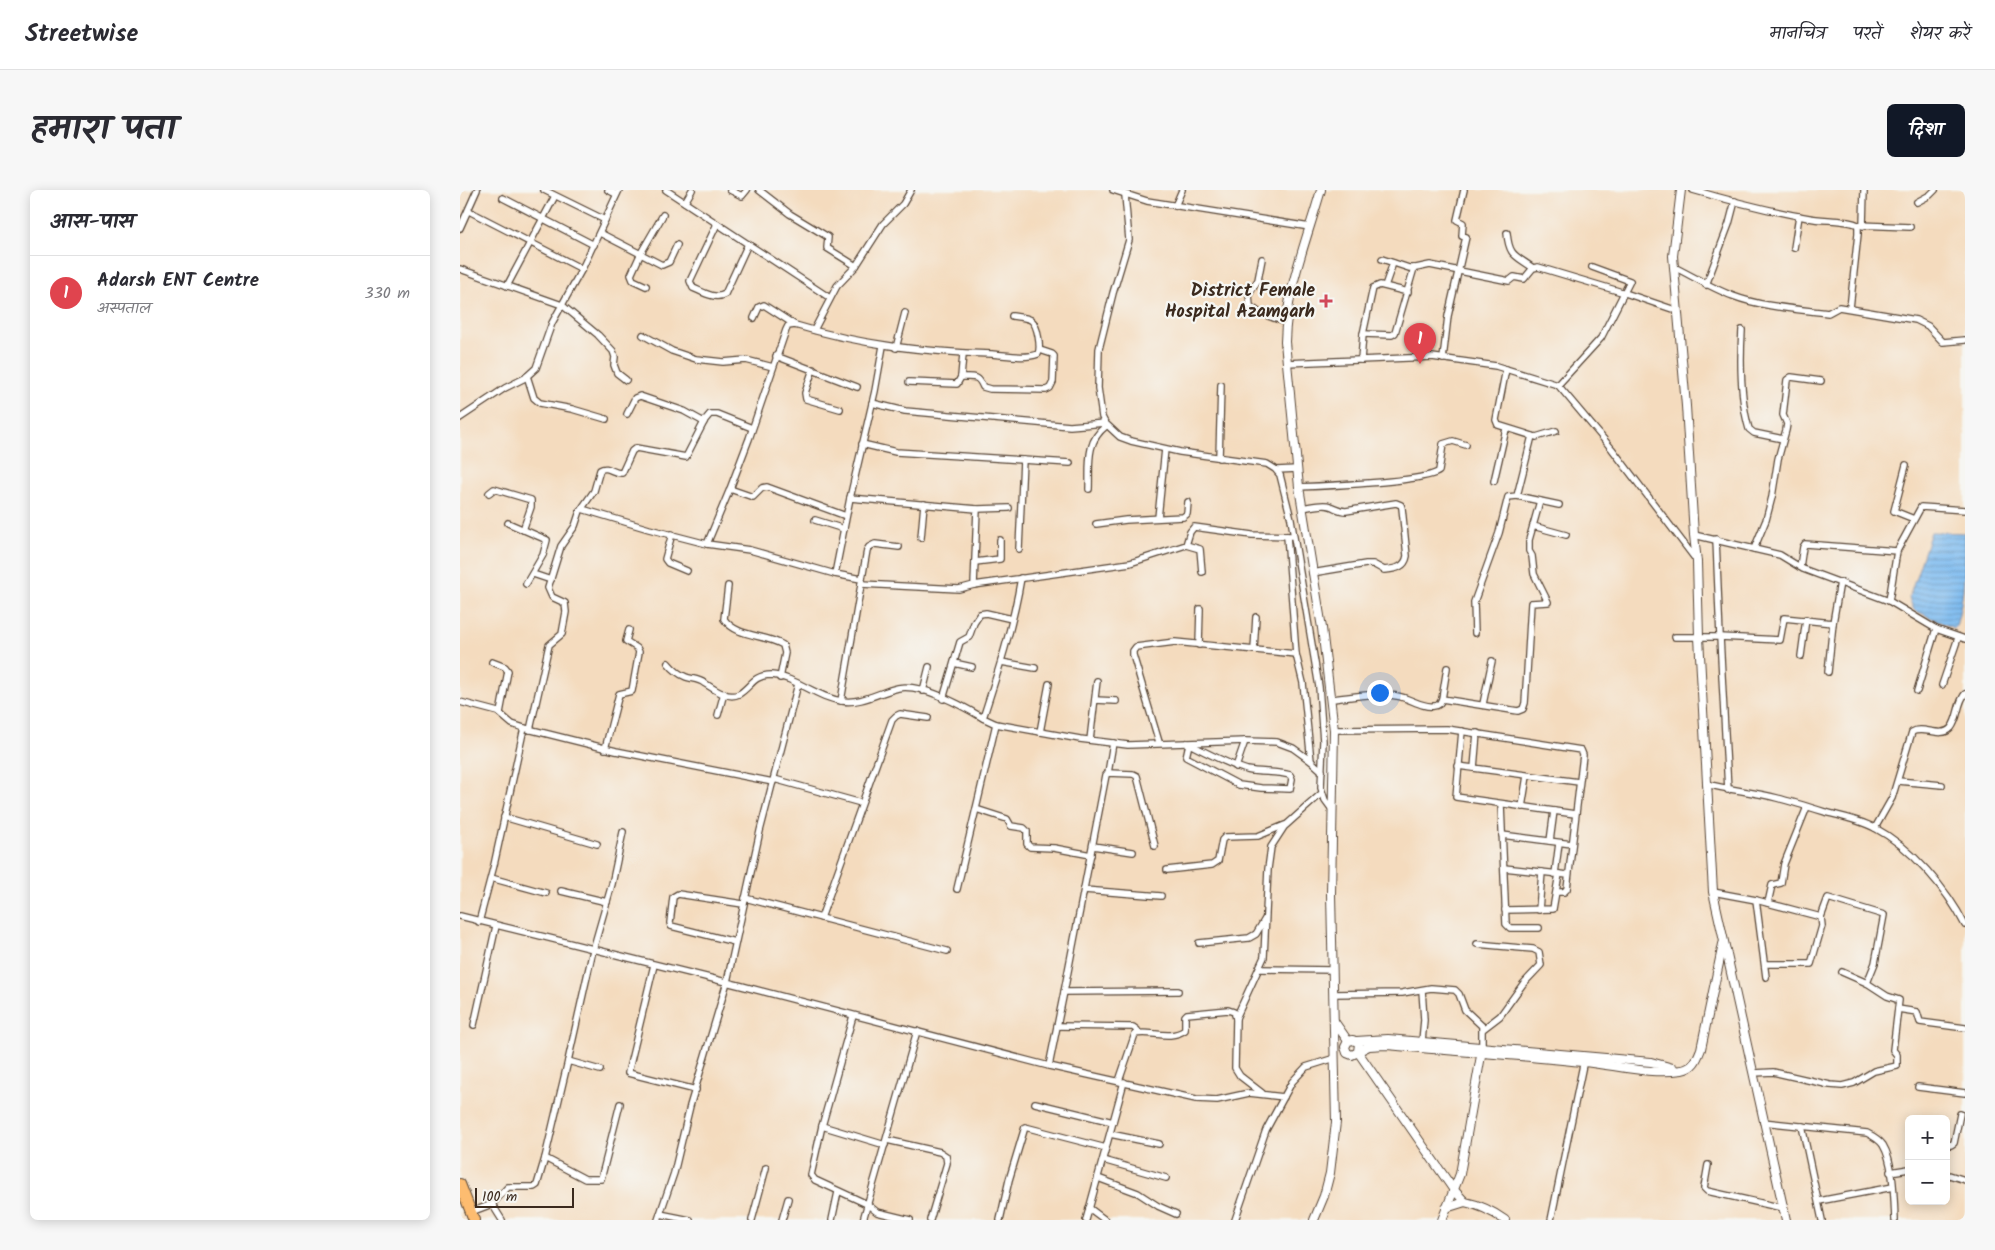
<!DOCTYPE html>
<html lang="hi">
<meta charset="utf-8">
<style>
:root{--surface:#fff;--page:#f7f7f7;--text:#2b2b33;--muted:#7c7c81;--line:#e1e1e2;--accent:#111827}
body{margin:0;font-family:Kalam,"Playpen Sans Deva",sans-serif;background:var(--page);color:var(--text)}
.controls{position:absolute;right:15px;bottom:15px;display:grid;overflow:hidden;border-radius:8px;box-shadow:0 2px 12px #0003}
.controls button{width:45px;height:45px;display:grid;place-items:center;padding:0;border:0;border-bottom:1px solid var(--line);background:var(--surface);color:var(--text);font:25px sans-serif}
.scale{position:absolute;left:15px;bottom:12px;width:99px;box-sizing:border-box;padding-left:5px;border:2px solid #3b2a1e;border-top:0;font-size:14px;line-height:18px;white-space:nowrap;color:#3b2a1e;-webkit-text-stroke:4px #f6f6f2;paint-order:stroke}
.you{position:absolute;left:919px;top:502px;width:18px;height:18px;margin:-12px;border:4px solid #fff;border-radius:50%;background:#1a73e8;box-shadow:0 0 0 8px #1a73e833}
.badge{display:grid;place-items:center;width:32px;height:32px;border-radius:50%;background:var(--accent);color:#fff;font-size:16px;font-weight:700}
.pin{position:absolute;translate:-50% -41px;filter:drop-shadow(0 1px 2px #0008)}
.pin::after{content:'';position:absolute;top:26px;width:18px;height:15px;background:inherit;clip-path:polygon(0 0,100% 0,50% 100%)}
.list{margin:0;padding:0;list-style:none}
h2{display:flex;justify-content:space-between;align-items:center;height:65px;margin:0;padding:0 20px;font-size:21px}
h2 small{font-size:16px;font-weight:400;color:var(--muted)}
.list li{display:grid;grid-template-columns:32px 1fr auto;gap:15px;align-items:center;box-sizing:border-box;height:75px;padding:0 20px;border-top:1px solid var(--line)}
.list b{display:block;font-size:19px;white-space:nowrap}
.list p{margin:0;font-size:16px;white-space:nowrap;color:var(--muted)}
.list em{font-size:16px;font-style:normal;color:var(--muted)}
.map{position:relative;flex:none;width:1505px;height:1030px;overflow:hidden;border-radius:8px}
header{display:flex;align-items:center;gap:30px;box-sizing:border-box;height:70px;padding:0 25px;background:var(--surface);border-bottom:1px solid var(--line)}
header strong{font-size:24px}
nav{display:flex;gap:28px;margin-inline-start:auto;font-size:18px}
.intro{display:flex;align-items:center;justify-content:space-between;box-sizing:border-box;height:120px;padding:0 30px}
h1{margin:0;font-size:35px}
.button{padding:12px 22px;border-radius:8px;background:var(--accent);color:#fff;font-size:18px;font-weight:700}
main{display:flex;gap:30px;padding:0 30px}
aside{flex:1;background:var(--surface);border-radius:8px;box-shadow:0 2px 12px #0003}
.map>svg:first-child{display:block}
.water{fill:url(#water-rules);stroke:#5c7287}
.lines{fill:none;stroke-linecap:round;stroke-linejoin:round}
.minor-casing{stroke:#574536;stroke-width:8}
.tertiary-casing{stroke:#574536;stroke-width:10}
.trunk-casing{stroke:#574536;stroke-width:12}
.minor{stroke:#fff;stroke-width:5.5}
.tertiary{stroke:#fff;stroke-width:8}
.trunk{stroke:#fdbc70;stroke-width:10}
.poi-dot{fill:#d1495b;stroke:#f6f6f2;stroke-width:2}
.labels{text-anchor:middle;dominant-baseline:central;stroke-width:4.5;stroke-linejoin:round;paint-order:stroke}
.poi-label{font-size:18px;font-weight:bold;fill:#3b2a1e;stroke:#f6f6f2;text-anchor:end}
</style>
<header>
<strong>Streetwise</strong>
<nav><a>मानचित्र</a><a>परतें</a><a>शेयर करें</a></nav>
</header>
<div class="intro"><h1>हमारा पता</h1><a class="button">दिशा</a></div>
<main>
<aside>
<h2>आस-पास<small></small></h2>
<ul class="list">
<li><span class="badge" style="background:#e0444e">1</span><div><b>Adarsh ENT Centre</b><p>अस्पताल</p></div><em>330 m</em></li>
</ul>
</aside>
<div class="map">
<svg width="1505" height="1030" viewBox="0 0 1505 1030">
<defs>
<pattern id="water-rules" width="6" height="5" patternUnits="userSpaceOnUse" patternTransform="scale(1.25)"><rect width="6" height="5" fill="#7dbbf0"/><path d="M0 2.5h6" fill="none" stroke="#6898c2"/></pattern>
</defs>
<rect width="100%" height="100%" fill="#f6f6f2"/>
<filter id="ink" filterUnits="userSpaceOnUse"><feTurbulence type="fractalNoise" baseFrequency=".02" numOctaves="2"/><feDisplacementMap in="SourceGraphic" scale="10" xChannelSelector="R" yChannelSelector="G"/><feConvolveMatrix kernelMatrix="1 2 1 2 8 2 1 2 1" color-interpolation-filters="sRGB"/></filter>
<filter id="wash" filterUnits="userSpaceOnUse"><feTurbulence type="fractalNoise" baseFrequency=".0096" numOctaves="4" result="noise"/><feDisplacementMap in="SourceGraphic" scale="20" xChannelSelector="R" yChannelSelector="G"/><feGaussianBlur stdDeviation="1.12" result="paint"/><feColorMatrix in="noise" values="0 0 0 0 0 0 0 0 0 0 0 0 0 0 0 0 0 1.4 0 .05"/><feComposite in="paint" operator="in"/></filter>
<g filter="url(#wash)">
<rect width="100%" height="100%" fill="#f4dbbe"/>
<path class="water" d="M1471,342L1505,343C1505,374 1505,406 1496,436L1493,438L1454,420L1449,408Z"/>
</g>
<g filter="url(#ink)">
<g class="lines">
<defs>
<g id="minor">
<path d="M84,0L145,30"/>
<path d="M148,0L156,4"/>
<path d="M206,0L370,108"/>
<path d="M270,0L282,6L287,0"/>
<path d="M299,0L330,24L368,47L367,58L396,76"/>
<path d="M653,0L687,11L850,37"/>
<path d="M1233,0C1271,11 1310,21 1349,28C1362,31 1387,29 1398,35V44L1390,118"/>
<path d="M665,5L669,50L653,103L639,159L638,198L642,227L645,233L660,247L671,251L720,262L807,274L815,279L820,285L831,329L859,497L863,551L861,598L865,610L873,621"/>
<path d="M43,8L134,55"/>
<path d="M225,12L232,0"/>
<path d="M1457,12L1470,5L1475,0"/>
<path d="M715,16L722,0"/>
<path d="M9,21L122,79"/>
<path d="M257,34L230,91L233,98C243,102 255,110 265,104L288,54"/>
<path d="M1398,35L1450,37"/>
<path d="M1403,36L1404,0"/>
<path d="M0,38L17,0"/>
<path d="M140,43L202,75L209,72L217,55"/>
<path d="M1047,43C1049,66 1055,65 1073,78"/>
<path d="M1334,58L1339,26"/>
<path d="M802,69L798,90L789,104L790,116L800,123L825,132"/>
<path d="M922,69L949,78H956L970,75L1049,91L1054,87L1064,89L1073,78L1078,77L1165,103L1218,121"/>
<path d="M1214,77C1234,87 1252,98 1273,106C1302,117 1337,119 1368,123L1379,117L1456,130L1468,136L1483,152L1505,150"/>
<path d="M0,79L102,115L138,145L153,161L155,167L154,175L157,183L166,190"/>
<path d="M1246,95L1269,34L1275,11"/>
<path d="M47,96L95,6"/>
<path d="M186,96L173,90L171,85L181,63L203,25"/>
<path d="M925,96L933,73"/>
<path d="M294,128L299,117L304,115L335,135"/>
<path d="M354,140L377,96L396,76L423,34L443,14L451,0"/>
<path d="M1282,140C1280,173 1280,208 1289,239L1294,243L1323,249"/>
<path d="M903,144L932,145L935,143L954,78"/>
<path d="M183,145L212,161L236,169L263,172L286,170L313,177"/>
<path d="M436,158L445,123"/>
<path d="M316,166L397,197"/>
<path d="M983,169L988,126L1006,47L1002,46L1003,33L997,30L1004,0"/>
<path d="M901,170L903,144L913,98L920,95L948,102"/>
<path d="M826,173L972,167L1036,176L1098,195L1152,259L1237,371"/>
<path d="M353,179L345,203L346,209L380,219"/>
<path d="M1046,179L1036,230L1038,235L1076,247L1096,241"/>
<path d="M67,186L74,208L80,213L112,219L146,229"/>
<path d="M501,187C514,187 518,185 523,197L530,199L586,200L590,198L593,192L594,166L592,164L580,160"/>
<path d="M449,192L497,194L501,187L503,164"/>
<path d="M1098,195L1141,148L1170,91L1132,77"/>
<path d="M412,213L445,221L610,236L645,233"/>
<path d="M167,224L175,208L180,206L224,221L244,232"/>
<path d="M0,228L45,198L65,188L76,178L92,133L122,79L159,0"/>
<path d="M402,254L436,262L610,273"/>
<path d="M759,268L761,195"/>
<path d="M1446,275L1434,321L1454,329"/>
<path d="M817,280L837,279"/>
<path d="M1034,291L1046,239"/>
<path d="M839,297C861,296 967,292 979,281L983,254L993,251L1006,255"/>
<path d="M270,299L293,307L302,298L307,297L386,326"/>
<path d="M629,299C630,275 625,252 646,236"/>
<path d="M29,303L34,299L71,310V317L63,340"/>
<path d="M1057,306L1099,315"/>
<path d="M390,308L375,384L401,389"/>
<path d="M842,318C850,317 863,313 870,316C876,318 879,321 886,321L936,313L941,315L942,318L947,366C945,378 935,379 924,380L913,374H906L852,383"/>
<path d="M122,319L189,339L247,354L290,360L375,384"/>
<path d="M517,319L549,318"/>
<path d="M698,328L705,259"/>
<path d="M355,330L384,339"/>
<path d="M48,333L87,350L83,365L66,394"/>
<path d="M636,334L666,330L723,327L727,324L728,312"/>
<path d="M1073,336L1106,345"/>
<path d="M212,344L205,369L208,373L227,381"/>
<path d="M1234,345L1320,365L1343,379L1429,411L1476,439L1505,449"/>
<path d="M827,346L836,464"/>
<path d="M461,348L464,314"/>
<path d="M247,354L270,299L289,249L326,140L328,136L335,135C401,155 464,162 532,164C546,165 565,169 578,164C581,158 578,135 571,130C566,127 558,127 552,126"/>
<path d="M726,355L740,359L742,382"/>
<path d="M559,359L563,270"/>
<path d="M1294,359L1306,330L1312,307L1318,269L1326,240L1327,234L1323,225L1327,190L1331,187L1361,191"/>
<path d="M515,372L540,369V350"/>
<path d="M1340,377L1343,357L1345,354L1437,361"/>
<path d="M73,384L91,390"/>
<path d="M561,388C553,436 538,482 523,528L536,534L620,549L668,555L786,551L817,552L833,558L851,571"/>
<path d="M401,394L499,399L514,395L517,319L390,308L415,201L423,156"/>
<path d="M514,395L670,373L726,355L730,342L734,337L792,345L832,346"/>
<path d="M268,396L264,429C277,448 306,444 323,455L325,463L320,488"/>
<path d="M1429,411L1437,361L1461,317L1505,320"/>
<path d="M1015,443L1014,412L1039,343L1048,307L1057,306L1072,246"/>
<path d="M1215,447H1260L1256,349"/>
<path d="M739,455L740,419"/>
<path d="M794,460L796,427"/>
<path d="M1341,466L1346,429"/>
<path d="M32,472L45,477L48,481L40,523"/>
<path d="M541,472L575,478"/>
<path d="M208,473C213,479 218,484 226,487C231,489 239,489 244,493C253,498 267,510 279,504C291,497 293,485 311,485C336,487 357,508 382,511C402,514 419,502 438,498C461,493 503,516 523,528"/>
<path d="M494,473L512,477"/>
<path d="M1368,482L1373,433"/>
<path d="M1482,495L1498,448"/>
<path d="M463,501L469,477"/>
<path d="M1457,501L1476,439"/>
<path d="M483,509L500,452L509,447L514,433L520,424L526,423L552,429"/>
<path d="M872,509C893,507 916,502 937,506C950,508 962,518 974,516C979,516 980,513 982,509L987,478"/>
<path d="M982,509L1058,521L1063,519L1065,513L1067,482L1071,413L1088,412L1074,384L1072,366L1069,361V350L1080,311"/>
<path d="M635,510L656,511"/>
<path d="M381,511L407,360L409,357L415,354L439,357"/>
<path d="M0,512L38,522L52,534L64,538L156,561L313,592"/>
<path d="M1023,514L1032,471"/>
<path d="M258,525L264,503"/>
<path d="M70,540L89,455L102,444L106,422L105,413L92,407L88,398L101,356L115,336L120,321L134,301L140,280C148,275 153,284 162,283L172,261L176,258L226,267L245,230L250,224H257L292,238"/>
<path d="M874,540L987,539L1121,560L1123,565L1107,699L1104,702H1097"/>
<path d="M1002,541L996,607L1115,624"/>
<path d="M580,542L589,494"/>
<path d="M630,550L637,491"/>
<path d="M699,552L673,465V461L676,457L715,452L836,464L843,493L851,571L862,581"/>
<path d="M727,553L729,554C748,563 767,574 787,580C801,583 816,581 830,585L832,589L830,599L801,598L779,595L726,567L729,554"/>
<path d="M145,559L159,504L172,501L179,462L177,458L166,451L169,440"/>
<path d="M998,576L1119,592"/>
<path d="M776,577L785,551"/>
<path d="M1014,578L1017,543"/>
<path d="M648,583L653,553"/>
<path d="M314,589L401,613"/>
<path d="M1438,591L1482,595"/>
<path d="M1246,594C1270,600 1294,602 1317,608C1333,612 1349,617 1365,622C1381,626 1400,630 1415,638C1451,657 1487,699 1505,735"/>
<path d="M1268,600L1260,447L1320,450L1324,428L1373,433L1380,392"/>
<path d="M1041,615L1046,734L1050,738H1079"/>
<path d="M1062,617L1067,586"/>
<path d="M516,619L547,629L551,636L564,638L567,641V654L570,657L594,658L631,665"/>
<path d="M44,627L137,654"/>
<path d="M1415,638L1432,608L1452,542C1463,535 1481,549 1491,538C1499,528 1497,513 1505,504"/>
<path d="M1042,645L1112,654"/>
<path d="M1090,651L1094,621"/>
<path d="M633,656L673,662"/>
<path d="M1044,678L1108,685"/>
<path d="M707,680L752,675L758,671L762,650L765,647L798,646L825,635"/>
<path d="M1095,684L1099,653"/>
<path d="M31,688L86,703"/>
<path d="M497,699L536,534"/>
<path d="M624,700L701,706"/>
<path d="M101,701L147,712"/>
<path d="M1253,702L1296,710L1361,727L1362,736L1351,774H1305"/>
<path d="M285,708L487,761"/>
<path d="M1296,710L1306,787"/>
<path d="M1308,713L1312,695L1321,693L1324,674L1347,617"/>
<path d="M1045,720L1093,719L1099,684"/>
<path d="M1079,720L1082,682"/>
<path d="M0,726L282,796L589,876L736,909L757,910L789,903L824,907"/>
<path d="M1361,727L1368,708L1424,725L1415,773L1407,793"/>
<path d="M361,728L432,530L436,526L440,524L468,528"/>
<path d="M19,732L34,675L64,538"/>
<path d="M275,752L211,736L210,733L213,707L218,704L283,714"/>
<path d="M739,753L789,748L796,744L805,729"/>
<path d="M1017,754L1073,759L1079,762L1081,775L1063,794L1040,826L1023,839"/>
<path d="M194,775L168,883L236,900"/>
<path d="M800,779L873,780"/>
<path d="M962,800L964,830L962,851"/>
<path d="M604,802L646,585L648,583L673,584L677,586L695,656"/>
<path d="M873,804L942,803L971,798L995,800L999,804L1005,820L1022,836V856"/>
<path d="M1438,819L1457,822L1460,832L1505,838"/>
<path d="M393,826L362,936L351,985L355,990L407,1014L417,1022L450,1030"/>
<path d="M776,828L804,767L808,679L811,657L824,637L862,603"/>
<path d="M14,835L36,736"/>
<path d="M597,836L673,837L677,840L678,843"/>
<path d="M108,871L133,760L152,694L163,642"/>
<path d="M589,876L604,802L718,801"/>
<path d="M1294,883L1313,882L1370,895L1382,896L1394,893L1414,881L1437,876V865L1433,860L1439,810L1427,806L1407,793L1382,782"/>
<path d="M659,891L675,844C691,840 709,851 725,840V826L727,824L768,820L774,822L776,828L775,878L780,886L802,903"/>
<path d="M1458,897L1505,903"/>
<path d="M575,913L653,932"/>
<path d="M1303,932L1407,943C1413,946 1419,949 1423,955C1434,973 1434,1009 1435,1030"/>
<path d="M362,936L425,955"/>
<path d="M1342,936L1362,1030"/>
<path d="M650,944L699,954"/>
<path d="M427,950L480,962L486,966L487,973L470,1030"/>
<path d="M1486,954L1491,955L1494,953L1500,924"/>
<path d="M85,968L108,871L140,880"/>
<path d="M643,970L706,988"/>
<path d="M1248,975L1244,998L1247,1001L1323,1018"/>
<path d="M1430,982L1449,979"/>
<path d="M1486,984L1505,990"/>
<path d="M638,988L678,1003L698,1016L716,1024"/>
<path d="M1359,1011L1433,997"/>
<path d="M32,1014L42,1030"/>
<path d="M629,1018L645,1030"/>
<path d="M11,1022L32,1014L48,997H74L77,995L85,968L125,989H141L160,914"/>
<path d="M200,1024L230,1030"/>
<path d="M198,1030L214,983L230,916L267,792L300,641L338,494"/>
<path d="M292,1030L306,978"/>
<path d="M322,1030L328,1009"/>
<path d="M372,1030L378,1002"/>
<path d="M403,1030L457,841"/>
<path d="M540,1030L549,990L565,937L646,958"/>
<path d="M626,1030L664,892"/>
<path d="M775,1030L806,940L832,892L846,877L875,868"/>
<path d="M1091,1030L1124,870"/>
</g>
<g id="tertiary">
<path d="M1221,0L1213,66L1226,216L1234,345L1237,372L1239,447L1253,702L1326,1030"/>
<path d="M874,831L888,851"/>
<path d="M896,851L928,849L1191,872L1213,878"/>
<path d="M899,861L909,856L926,855C992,861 1058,865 1123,872C1155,875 1190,885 1222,880C1234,878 1237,869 1241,859L1263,754"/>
<path d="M898,862L892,865L887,863L885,857L888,851L893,850L899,853L898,862L993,999L1005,1012C1020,1015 1032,1021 1045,1030"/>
<path d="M986,1018L1005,1012"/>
<path d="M854,1030L864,1006L870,983L876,932L871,704L874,540L862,438L839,297L825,152C826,100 847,49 861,0"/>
<path d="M982,1030L1000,984L1022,860"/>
</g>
<path id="trunk" d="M0,994L14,1030"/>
</defs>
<use href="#minor" class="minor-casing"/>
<use href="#tertiary" class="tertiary-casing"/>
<use href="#trunk" class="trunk-casing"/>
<use href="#minor" class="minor"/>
<use href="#tertiary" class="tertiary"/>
<use href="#trunk" class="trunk"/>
</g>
</g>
<path class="poi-dot" d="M863.5 103.5h5v5h5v5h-5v5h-5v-5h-5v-5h5z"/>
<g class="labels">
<g class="poi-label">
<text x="855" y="101">District Female<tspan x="855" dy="21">Hospital Azamgarh</tspan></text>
</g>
</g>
</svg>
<div class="controls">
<button>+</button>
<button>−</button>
</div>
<div class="scale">100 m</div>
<div class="you"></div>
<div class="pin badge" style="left:960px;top:174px;background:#e0444e">1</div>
</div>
</main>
